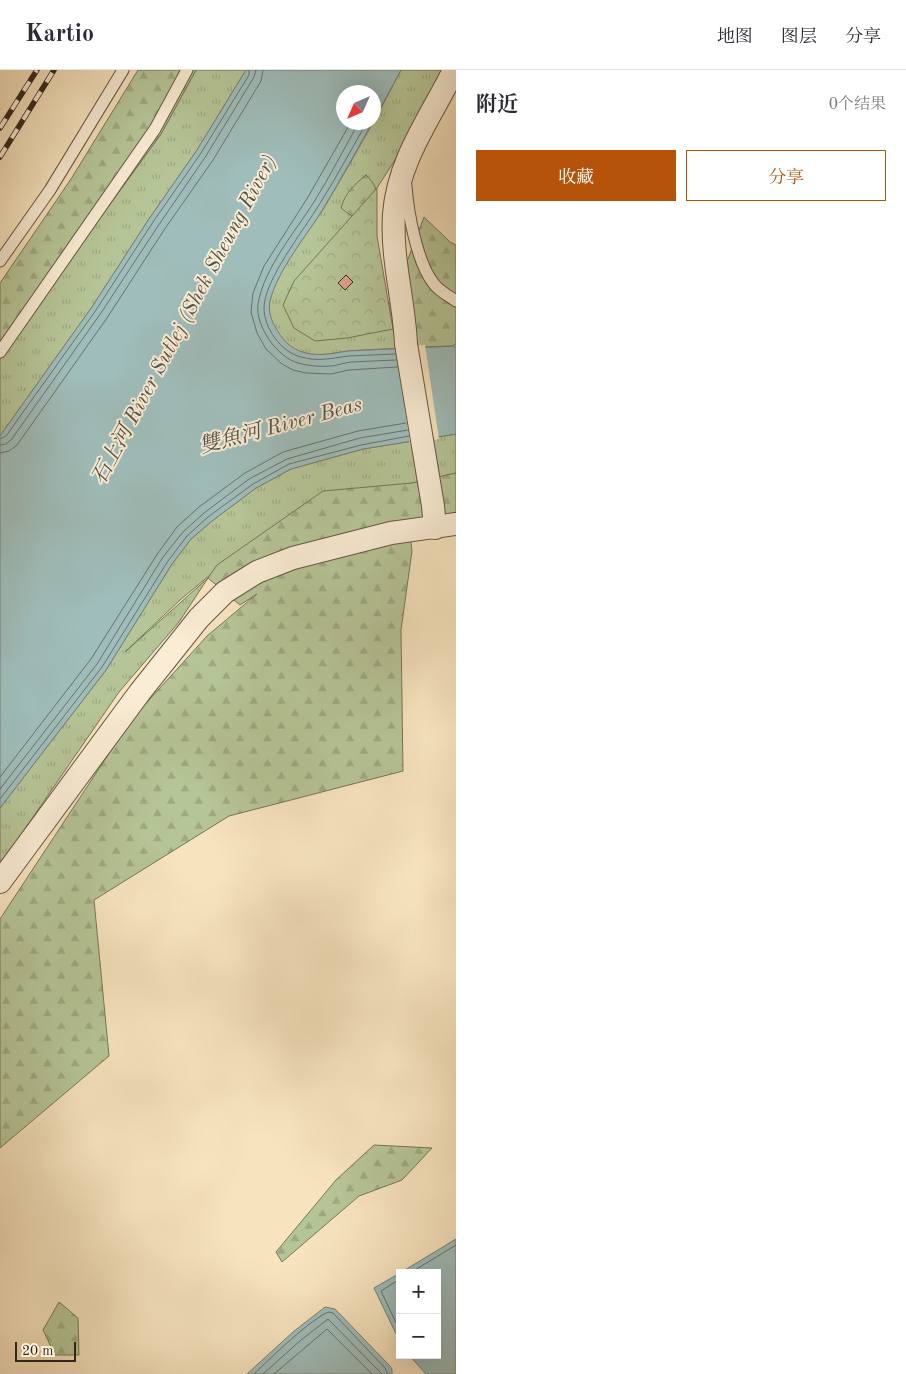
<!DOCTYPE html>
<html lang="zh">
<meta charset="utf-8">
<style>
:root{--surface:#fff;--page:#f2f2f3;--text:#2b2b33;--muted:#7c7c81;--line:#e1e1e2;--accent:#b45309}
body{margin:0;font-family:"Old Standard TT","Noto Serif SC",serif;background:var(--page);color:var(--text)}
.controls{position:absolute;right:15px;bottom:15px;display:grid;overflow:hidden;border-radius:0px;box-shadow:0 5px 20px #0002}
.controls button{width:45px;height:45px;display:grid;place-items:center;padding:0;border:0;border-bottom:1px solid var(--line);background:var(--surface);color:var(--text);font:25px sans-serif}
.compass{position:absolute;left:336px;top:15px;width:45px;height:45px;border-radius:50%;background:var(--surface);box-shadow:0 5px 20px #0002;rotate:225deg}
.scale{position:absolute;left:15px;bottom:12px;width:61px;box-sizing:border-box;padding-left:5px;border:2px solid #33261b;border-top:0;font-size:14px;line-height:18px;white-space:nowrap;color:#33261b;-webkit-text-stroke:4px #faedd5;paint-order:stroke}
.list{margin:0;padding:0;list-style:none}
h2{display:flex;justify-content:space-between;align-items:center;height:65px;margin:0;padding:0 20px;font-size:21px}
h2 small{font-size:16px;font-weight:400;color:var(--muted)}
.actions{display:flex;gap:10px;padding:15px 20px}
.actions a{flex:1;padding:11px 0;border:1px solid var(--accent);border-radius:0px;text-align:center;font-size:18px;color:var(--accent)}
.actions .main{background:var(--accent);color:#fff}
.map{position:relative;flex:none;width:456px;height:1304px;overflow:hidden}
header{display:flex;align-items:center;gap:30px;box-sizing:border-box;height:70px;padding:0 25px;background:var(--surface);border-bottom:1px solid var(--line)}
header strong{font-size:24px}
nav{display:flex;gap:28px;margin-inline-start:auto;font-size:18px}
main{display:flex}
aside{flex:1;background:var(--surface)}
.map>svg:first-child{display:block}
.grass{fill:url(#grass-tufts);stroke:#747659}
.forest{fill:url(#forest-firs);stroke:#747659}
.park{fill:url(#park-crowns);stroke:#747659}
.water{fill:#9fbdba;stroke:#74817a}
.pier{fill:#f7e4bf}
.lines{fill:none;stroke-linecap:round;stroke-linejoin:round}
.shore{stroke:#69726a;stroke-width:1}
.building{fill:#dfa18f;stroke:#33261b}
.service-casing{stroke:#645644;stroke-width:13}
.minor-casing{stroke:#645644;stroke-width:24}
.service{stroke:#faedd5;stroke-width:11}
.minor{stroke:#faedd5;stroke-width:22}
.rail-casing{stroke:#33261b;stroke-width:5.5}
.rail{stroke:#faedd5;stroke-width:4;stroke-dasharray:11;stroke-linecap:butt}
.labels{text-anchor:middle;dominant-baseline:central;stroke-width:4;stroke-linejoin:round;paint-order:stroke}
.water-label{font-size:21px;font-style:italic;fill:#53534b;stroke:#faedd5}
</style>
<header>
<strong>Kartio</strong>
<nav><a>地图</a><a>图层</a><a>分享</a></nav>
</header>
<main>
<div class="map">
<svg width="456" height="1304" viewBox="0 0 456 1304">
<defs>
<pattern id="grass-tufts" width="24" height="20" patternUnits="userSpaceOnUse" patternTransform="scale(1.25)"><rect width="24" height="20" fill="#b6c597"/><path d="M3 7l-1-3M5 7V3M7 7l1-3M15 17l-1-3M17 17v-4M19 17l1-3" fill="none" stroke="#9da982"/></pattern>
<pattern id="forest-firs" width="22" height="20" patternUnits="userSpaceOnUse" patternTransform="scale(1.25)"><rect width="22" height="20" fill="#b6c597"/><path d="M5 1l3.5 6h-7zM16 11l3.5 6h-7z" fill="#9da982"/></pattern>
<pattern id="park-crowns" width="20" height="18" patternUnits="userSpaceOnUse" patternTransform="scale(1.25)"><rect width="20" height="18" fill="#b6c597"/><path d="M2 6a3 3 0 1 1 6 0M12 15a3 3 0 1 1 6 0" fill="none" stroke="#9da982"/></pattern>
</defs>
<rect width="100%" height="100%" fill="#f7e4bf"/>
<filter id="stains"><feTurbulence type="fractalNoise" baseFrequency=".004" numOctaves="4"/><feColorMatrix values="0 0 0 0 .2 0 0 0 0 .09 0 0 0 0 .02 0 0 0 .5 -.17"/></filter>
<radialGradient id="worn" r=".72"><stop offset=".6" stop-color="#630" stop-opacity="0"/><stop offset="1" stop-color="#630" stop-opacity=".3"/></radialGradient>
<g class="grass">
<path d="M196,0H246L197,80L149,149L92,237L0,366V285L161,64Z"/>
<path d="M401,0H443L395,90L377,118L353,146L365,236L389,233L405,255L407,256L419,277C396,279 371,279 348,281C331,283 315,288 299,282C283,276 268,253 269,237C271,208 308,163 324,138C351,92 377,47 401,0Z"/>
<path d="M456,364V403L412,413L210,505L180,530L125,582L208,508L179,552L119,622L0,795V738L106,600L172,494L191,469L212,451L256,418L291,399L363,379Z"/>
</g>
<g class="forest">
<path d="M138,0H196L161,64L0,285V213L71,109Z"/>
<path d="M366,105C375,114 379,121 375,134L353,147L341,138C345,123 354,115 366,105Z"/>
<path d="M424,147L450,172L456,175V274L452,276L419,277L407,256L397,218Z"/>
<path d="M456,403V454L410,464L412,481L401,560L403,701L229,746L94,830L109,986L0,1078V849L131,650L207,566L257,524L240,535L208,508L217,495L323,421L412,413Z"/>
<path d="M374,1075L432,1078L402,1110L359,1126L282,1192L276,1182L336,1110Z"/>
<path d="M59,1232L78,1248L79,1285H55L43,1260Z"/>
</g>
<path class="park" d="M377,118V166L393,259L347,268L315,271L294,258L283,235L294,211Z"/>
<g class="water">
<path d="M246,0H401L374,50L373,22H343V52L372,53C356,81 340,111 323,139C307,165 277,201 270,231C268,241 271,251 277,260C293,288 318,287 347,281L456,276V364L363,379L291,399L256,418L212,451L191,469L172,494L106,600L0,738V366L92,237L149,149L197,80Z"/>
<path d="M456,1169V1304H426L409,1285H437V1203H400Z"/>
<path d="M400,1203V1272L374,1218Z"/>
<path d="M325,1237L335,1239L389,1295L392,1299V1304H247L293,1262Z"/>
</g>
<path class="pier" d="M425,275L439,369L410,374L395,276Z"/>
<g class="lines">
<g class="shore">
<path d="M351,52L308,127L264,196L253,223L251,242L257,263L266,279L282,294L293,300L306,303L331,304L349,300L397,297"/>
<path d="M359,52C344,79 330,106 314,132C295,162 264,198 258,234C255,256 277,287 298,293C308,296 321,297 332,296C338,295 344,293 351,292C366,291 381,291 396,290"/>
<path d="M367,52C351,80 336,108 319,135C304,160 264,210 264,238C264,258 281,282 301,287C319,292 332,288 349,286C364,285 380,285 395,284"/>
<path d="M0,369L6,366L96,240L153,152L201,83L249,5V0"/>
<path d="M0,375L6,374L11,370L101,243L158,156L206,86L254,7L256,0"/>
<path d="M0,383L9,381L17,375L107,248L164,160L213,90L261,11L263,0"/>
<path d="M0,707L91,589L158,483L177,457L199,437L245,403L283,382L358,361L406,353"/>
<path d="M0,719L97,594L163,487L183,462L204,443L249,409L287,389L360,368L408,360"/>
<path d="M0,729L102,597L168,491L187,466L208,447L253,414L289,394L361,375L409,366"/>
<path d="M410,1203L456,1175"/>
<path d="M400,1209L381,1221L400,1261"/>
<path d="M254,1304C267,1291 314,1246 329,1242L333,1243L385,1298L388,1304"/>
<path d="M263,1304L301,1270L328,1249L382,1304"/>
<path d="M274,1304L327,1259L372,1304"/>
</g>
</g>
<path class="building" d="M346,205L353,212L345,220L338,213Z"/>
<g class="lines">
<defs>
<g id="service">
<path d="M406,116C408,143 417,193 434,214C439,221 449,226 456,231"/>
<path d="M0,191L50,120L123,0"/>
<path d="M0,282L155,59L187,0"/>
</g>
<g id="minor">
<path d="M435,458L433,436L406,274C404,230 391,188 394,144C398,90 431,47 454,0"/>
<path d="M0,812L140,622L199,548L225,522L257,502L293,488L391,463L456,454"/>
</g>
</defs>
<use href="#service" class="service-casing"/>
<use href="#minor" class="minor-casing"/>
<use href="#service" class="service"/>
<use href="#minor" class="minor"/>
<defs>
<g id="rail">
<path d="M0,58L37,0"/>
<path d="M0,87L54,0"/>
</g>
</defs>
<use href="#rail" class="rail-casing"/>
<use href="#rail" class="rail"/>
</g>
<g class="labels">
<g class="water-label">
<text transform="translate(185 250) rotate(-62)">石上河 River Sutlej (Shek Sheung River)</text>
<text transform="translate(281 356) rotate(-15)">雙魚河 River Beas</text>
</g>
</g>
<rect width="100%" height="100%" filter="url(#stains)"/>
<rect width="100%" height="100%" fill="url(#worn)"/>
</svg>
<div class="controls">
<button>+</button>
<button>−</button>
</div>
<svg class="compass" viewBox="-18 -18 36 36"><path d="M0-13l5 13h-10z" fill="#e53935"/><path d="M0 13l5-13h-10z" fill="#7c7c81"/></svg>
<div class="scale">20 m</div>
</div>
<aside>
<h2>附近<small>0个结果</small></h2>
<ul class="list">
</ul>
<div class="actions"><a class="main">收藏</a><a>分享</a></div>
</aside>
</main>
